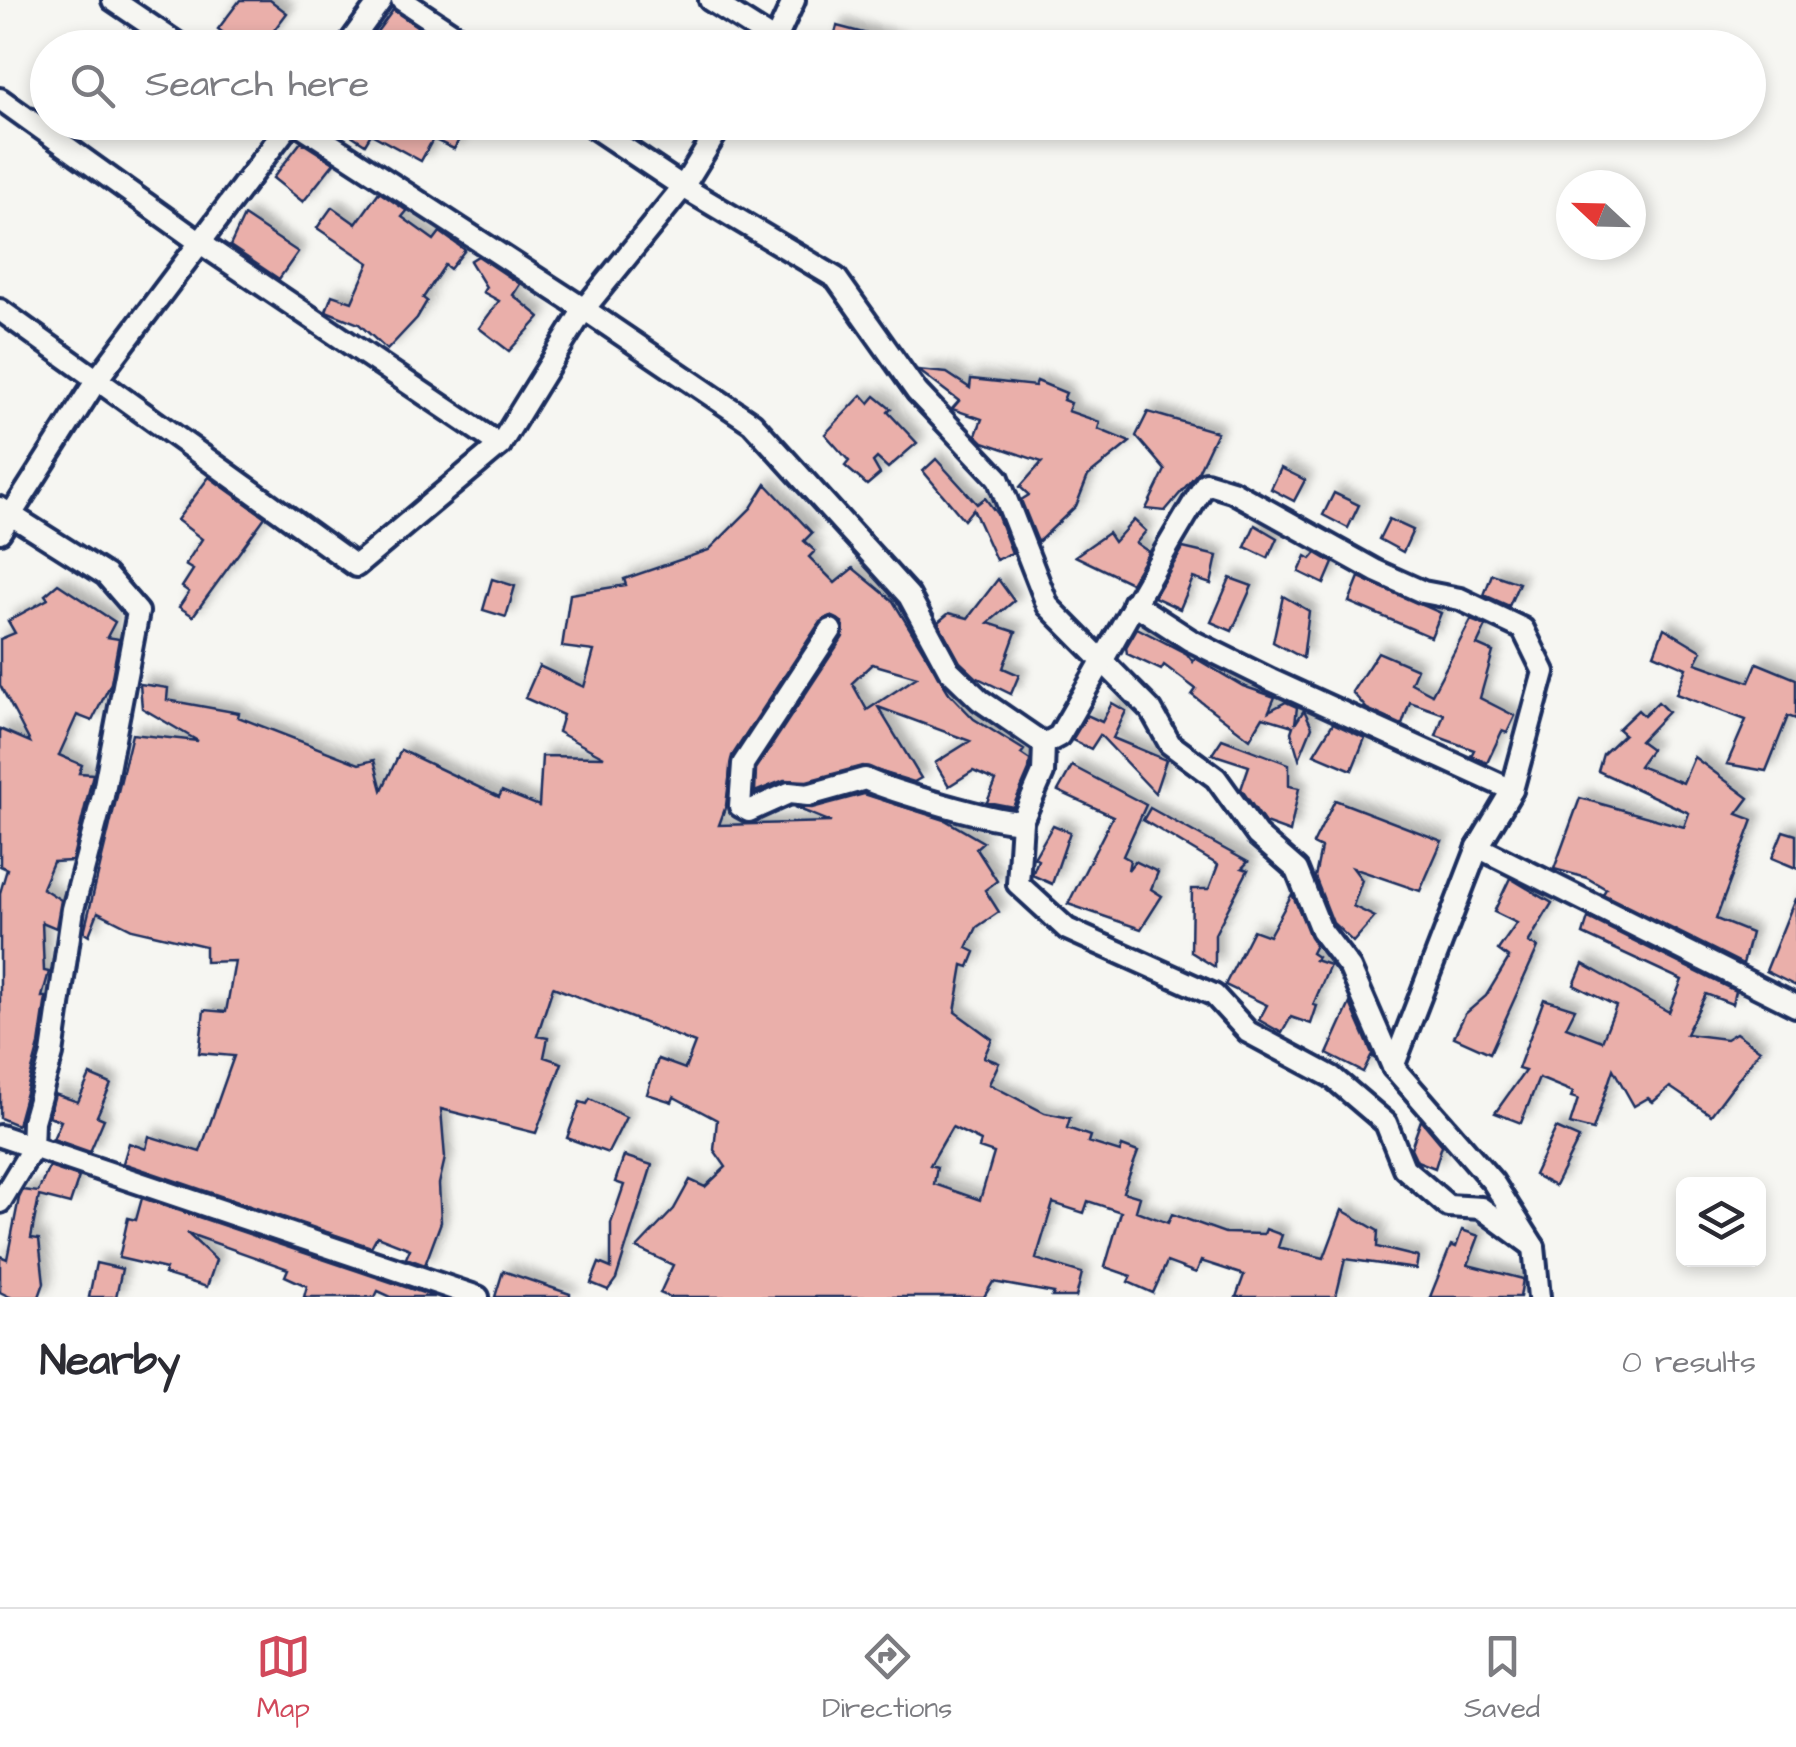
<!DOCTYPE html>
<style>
:root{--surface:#fff;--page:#f7f7f7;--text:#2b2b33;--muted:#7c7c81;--line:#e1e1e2;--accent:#d1495b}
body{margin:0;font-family:"Architects Daughter",sans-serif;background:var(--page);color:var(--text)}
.controls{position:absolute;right:30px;bottom:30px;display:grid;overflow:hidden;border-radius:15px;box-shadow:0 5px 15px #0003}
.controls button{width:90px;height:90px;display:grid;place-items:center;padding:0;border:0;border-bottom:2px solid var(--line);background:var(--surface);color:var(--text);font:50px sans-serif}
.compass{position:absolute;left:1556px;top:170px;width:90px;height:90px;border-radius:50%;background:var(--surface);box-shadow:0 5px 15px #0003;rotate:292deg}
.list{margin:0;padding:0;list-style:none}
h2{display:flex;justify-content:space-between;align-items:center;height:130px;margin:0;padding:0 40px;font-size:42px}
h2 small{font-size:32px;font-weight:400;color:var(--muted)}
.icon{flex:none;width:55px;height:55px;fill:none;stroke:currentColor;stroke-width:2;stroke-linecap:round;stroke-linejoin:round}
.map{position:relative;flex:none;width:1796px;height:1297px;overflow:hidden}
.search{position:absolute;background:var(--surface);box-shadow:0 5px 15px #0003;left:30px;right:30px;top:30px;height:110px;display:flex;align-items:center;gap:25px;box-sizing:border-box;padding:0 35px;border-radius:55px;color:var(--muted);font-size:38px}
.sheet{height:310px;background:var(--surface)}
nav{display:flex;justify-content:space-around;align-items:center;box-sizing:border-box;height:140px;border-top:2px solid var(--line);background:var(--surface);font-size:28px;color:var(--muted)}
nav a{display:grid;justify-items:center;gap:5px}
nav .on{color:var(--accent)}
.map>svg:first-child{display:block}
.building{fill:#eaafaa;stroke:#1b2f5e;stroke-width:2.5;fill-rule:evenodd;filter:url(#shadow)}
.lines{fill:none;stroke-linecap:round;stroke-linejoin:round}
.street-casing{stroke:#1b2f5e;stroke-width:28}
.street{stroke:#f6f6f2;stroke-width:20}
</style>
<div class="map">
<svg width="1796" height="1297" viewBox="0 0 1796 1297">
<defs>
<filter id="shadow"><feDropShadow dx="7" dy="-7" stdDeviation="5" flood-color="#0004"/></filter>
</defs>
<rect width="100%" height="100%" fill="#f6f6f2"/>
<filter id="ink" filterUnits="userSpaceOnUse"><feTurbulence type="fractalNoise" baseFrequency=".01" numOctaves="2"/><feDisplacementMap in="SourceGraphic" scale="20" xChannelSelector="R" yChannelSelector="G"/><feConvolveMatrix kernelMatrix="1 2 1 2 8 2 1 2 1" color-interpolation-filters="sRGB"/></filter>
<g filter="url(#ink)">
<g class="building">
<path d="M240,0H270L287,13L262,46L248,35L240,45L218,29Z"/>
<path d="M393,10L418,27L403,48H365Z"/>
<path d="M837,26L897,42L896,48H831Z"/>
<path d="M331,122H455L465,128L454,149L433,139L421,161L371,134L365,144Z"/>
<path d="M301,142L334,163L303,202L273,178Z"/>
<path d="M379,192L407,211L402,217L434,240L440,232L465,250L450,269L445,265L423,298L427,301L417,318L387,350L359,324L326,311L332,295L352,302L369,263L317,228L332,207L356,224Z"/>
<path d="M244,216L298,252L279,279L230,246Z"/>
<path d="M478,256L520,284L513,295L540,317L509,351L479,328L499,301L483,292L486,287L470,261Z"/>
<path d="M918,370L947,373L970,388L971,379L1035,386L1037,381L1066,393L1063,400L1071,403L1068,411L1100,422L1098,429L1130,442L1088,476L1076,506L1038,542L1021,500L1029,495L1020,487L1042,462L983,442L976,435L982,419L952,409L959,401Z"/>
<path d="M862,395L869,403L875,396L891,409L888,412L917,443L888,468L877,458L873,462L880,474L867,485L845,466L849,461L825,434Z"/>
<path d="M1148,412L1217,432L1198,472L1165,511L1146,509L1165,470L1136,436Z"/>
<path d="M936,459L977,504L985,498L997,514L1012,553L996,560L973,509L964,520L923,471Z"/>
<path d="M1281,468L1305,480L1294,501L1271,489Z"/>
<path d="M209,477L265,517L193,616L179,607L189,592L182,587L193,570L185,565L202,539L177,520Z"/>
<path d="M766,484L812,533L804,541L815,551L809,557L835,583L853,568L893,601L949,693L974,719L1024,750L1021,754L1030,760L1029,770L1013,807L987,802L996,781L973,771L949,786L935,763L970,741L878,707L921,778L914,782L862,766L807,781L784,780L755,792L756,769L843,637V623L831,616L820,622L732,756L726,806L719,825L831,822L794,807L812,808L864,794L945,820L983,842L976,848L997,881L985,890L999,912L977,927L967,948L975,952L969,967L963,965L955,1012L992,1039L984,1057L999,1063L989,1084L1045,1113L1070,1118L1067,1128L1090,1136L1088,1142L1120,1152L1122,1146L1138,1152L1123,1192L1140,1197L1136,1211L1168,1223L1172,1214L1225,1233L1264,1234L1266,1229L1282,1235L1278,1247L1324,1258L1342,1210L1378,1231L1377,1247L1418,1257L1416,1269L1345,1259L1336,1297H1236L1244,1275L1201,1261L1196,1273L1167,1262L1153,1293L1128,1282L1131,1276L1105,1267L1121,1212L1088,1201L1084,1213L1053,1203L1036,1259L1082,1273L1076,1297H1052L1054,1293L993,1282L984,1297H669L660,1293L673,1265L637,1248L674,1209L690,1180L705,1187L726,1167L714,1150L717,1120L674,1097L672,1102L647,1094L658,1059L685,1069L695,1043L553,987L537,1036L548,1038L544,1057L562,1063L536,1133L441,1109L445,1158L439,1184L441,1222L425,1265L406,1258L410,1249L377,1236L371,1247L123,1163L129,1143L146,1149L149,1136L200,1152L234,1056L199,1053L204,1010L226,1012L235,961L205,962V946L132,929L98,912L89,935L84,932L132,734L198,741L142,708L140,684L168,688L167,700L239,713L238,717L359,764L374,760L382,790L401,750L499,797L502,791L539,806L542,756L604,757L558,732L563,715L525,698L539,666L584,687L594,651L562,647L570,594L626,585L624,579L709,550L751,508ZM872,664L917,677L867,710L852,683ZM952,1127L981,1141L979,1148L994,1153L980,1200L934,1184L937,1167L930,1165Z"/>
<path d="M1334,493L1359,505L1348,528L1323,515Z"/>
<path d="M1389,519L1413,530L1403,552L1379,539Z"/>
<path d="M1134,520L1146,531L1136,543L1149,552L1131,583L1075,556L1108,533L1114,542Z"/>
<path d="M1255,525L1277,538L1268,558L1245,547Z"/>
<path d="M1183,548L1217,556L1211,584L1193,578L1180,609L1154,597Z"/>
<path d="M1316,553L1333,563L1324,584L1299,572L1306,556L1311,559Z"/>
<path d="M1492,574L1519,583L1509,606L1484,595Z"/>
<path d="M1359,577L1441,613L1431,637L1349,602Z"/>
<path d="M1230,578L1252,586L1232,631L1211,622Z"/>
<path d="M492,579L515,586L506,617L483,610Z"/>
<path d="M998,579L1014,601L988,623L1016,632L1003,668L1019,675L1011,694L976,677L960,662L938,622L949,613L968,618Z"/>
<path d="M58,584L115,622L107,637L119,639L111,683L92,721L77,715L59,755L82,765L79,773L93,774L72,861L53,862L42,888L61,900L56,928L42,922L44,971L49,972L42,997H46L39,1045L17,1125L0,1118V893L7,869L0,866V729L30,742L0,685V639L15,633L8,621L48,599L45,595Z"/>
<path d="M1283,596L1309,611L1303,658L1273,642Z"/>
<path d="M1471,620L1486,626L1477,645L1493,652L1480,698L1515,716L1507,733L1502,731L1487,763L1471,756L1474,750L1436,736L1444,714L1410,702L1402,725L1367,709L1352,692L1378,652L1417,669L1411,683L1432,694Z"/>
<path d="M1137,628L1187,654L1193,662L1195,658L1243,686L1275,697L1269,711L1286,702L1297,707L1295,724L1304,710L1312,727L1299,759L1291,732L1293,726L1263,717L1250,739L1192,695L1196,689L1164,665L1161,670L1127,654L1126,647Z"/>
<path d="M1664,628L1702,651L1696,663L1749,682L1757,663L1796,679V719L1788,716L1766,771L1727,764L1746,720L1676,694L1686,668L1654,654Z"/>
<path d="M1658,702L1668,712L1640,741L1651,749L1639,766L1683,783L1694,757L1749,798L1737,814L1753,820L1716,919L1751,933L1743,964L1603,894L1606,889L1587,878L1554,869L1580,798L1684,827L1689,813L1598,771L1603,754L1624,734L1618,729L1638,710L1644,716Z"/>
<path d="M1112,703L1126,711L1113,738L1166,760L1155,793L1100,735L1091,749L1072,740L1087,715L1102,722Z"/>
<path d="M1333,723L1365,738L1352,770L1314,754Z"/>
<path d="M1222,739L1289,764V786L1299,788L1290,832L1265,823L1241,789L1249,766L1212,754Z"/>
<path d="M1072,766L1146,805L1123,856L1130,860L1128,870L1135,861L1158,872L1151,889L1162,896L1141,929L1068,904L1113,816L1058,791Z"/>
<path d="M1335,800L1442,841L1420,891L1353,868L1362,880L1353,906L1375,917L1353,942L1333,923L1315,877L1321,848L1313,844Z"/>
<path d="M1150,808L1248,862L1242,868L1248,870L1215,934V967L1191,952L1192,889H1209L1218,865L1143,820Z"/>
<path d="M1053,825L1070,832L1052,884L1032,875L1038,860L1034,858Z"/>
<path d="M1783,831L1796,835V868L1772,858Z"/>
<path d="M1510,878L1552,903L1528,943L1538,947L1490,1053L1454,1037L1465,1014L1486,996L1509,958L1498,950L1517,923L1494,912Z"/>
<path d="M1292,894L1315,945L1311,953L1317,957L1315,960L1330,965L1313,1005L1317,1006L1311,1024L1291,1017L1282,1033L1259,1020L1267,1005L1225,985L1253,930L1269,936Z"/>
<path d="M1795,899H1796V986L1766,971Z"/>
<path d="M1588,918L1735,991L1732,1004L1706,994L1686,1034L1726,1039L1736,1033L1760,1050L1711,1115L1670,1087L1653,1102L1648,1098L1634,1106L1613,1069L1593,1130L1570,1124L1578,1099L1571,1097L1573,1092L1539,1078L1521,1123L1495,1113L1525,1071L1518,1069L1544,999L1575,1009L1566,1027L1602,1041L1616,1006L1574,985L1583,964L1669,1012L1682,980L1583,934Z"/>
<path d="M1350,1003L1374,1058L1371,1056L1363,1072L1327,1054Z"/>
<path d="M90,1075L111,1084L97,1116L104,1119L90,1152L53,1139L61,1121L49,1116L55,1094L78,1102Z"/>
<path d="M590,1099L626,1117L608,1153L567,1138L580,1102L587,1104Z"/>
<path d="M1421,1120L1442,1145L1435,1168L1417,1161L1411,1148Z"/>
<path d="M1556,1128L1579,1138L1555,1186L1534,1175Z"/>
<path d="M624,1156L652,1165L616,1279L608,1290L591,1283L599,1263L611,1268V1223L624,1185L615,1182Z"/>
<path d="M49,1167L79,1177L70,1204L39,1196L31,1238L39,1239L44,1283L39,1297H10L0,1292V1256L7,1259L19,1198L23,1190L38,1192Z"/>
<path d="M142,1198L435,1297H391L378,1291L375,1297H304L307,1286L285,1276L288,1269L187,1233L216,1260L207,1287L164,1274L166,1269L119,1258L128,1218L136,1220Z"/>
<path d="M1462,1230L1479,1236L1468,1265L1523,1279L1520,1297H1430L1451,1245L1456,1247Z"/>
<path d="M96,1263L122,1269L116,1297H89Z"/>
<path d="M503,1271L570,1294V1297H495Z"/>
</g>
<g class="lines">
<defs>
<g id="street">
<path d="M113,0L184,48"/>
<path d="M402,0L474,48"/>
<path d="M710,0L775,41L771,48"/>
<path d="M775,41L794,0"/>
<path d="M346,48L381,0"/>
<path d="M0,99L202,244L500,445L584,309L752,423L909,596L949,670L980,700L1044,744L1043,773L1022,821L1018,884L1067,929L1214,995L1248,1032L1332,1077L1386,1123L1404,1168L1448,1206L1481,1208L1534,1247"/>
<path d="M296,122L584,309L683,187L586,122"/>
<path d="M723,122L683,187L836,278L917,392L998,478L1048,606L1151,710L1170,744L1216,778L1257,835L1297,870L1321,930L1350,968L1393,1067L1493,1182L1534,1247L1539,1297"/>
<path d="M0,310L356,566L500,445"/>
<path d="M0,508L106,575L138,612L103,796L73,909L52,1054L33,1121L32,1149L0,1202"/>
<path d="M0,532L98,378L291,122"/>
<path d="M1133,603L1190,640L1271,680L1512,790"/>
<path d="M831,630L743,764L740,806L749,811L789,793L808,795L865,779C888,790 1001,824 1022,821"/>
<path d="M1044,744L1059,736C1109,651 1154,566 1206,483L1232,491L1376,571L1423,592L1460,599L1523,629L1544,672L1512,790L1478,847L1393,1067"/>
<path d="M1478,847L1796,1006"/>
<path d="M0,1136L478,1297"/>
</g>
</defs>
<use href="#street" class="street-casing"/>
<use href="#street" class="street"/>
</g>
</g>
</svg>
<div class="controls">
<button><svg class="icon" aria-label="layers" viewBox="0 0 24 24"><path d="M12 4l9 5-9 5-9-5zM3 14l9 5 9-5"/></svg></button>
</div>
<svg class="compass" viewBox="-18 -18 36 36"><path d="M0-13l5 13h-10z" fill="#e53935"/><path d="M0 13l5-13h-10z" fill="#7c7c81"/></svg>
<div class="search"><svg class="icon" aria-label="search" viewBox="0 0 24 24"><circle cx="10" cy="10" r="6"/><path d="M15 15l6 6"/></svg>Search here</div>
</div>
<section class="sheet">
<h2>Nearby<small>0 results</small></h2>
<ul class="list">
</ul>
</section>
<nav>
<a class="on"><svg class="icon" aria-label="map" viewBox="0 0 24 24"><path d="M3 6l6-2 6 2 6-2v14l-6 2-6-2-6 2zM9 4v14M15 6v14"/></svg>Map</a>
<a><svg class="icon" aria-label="directions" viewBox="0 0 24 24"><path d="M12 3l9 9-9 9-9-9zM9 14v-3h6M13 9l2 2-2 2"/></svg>Directions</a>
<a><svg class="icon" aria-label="saved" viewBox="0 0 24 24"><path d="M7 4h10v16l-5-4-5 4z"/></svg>Saved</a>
</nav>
